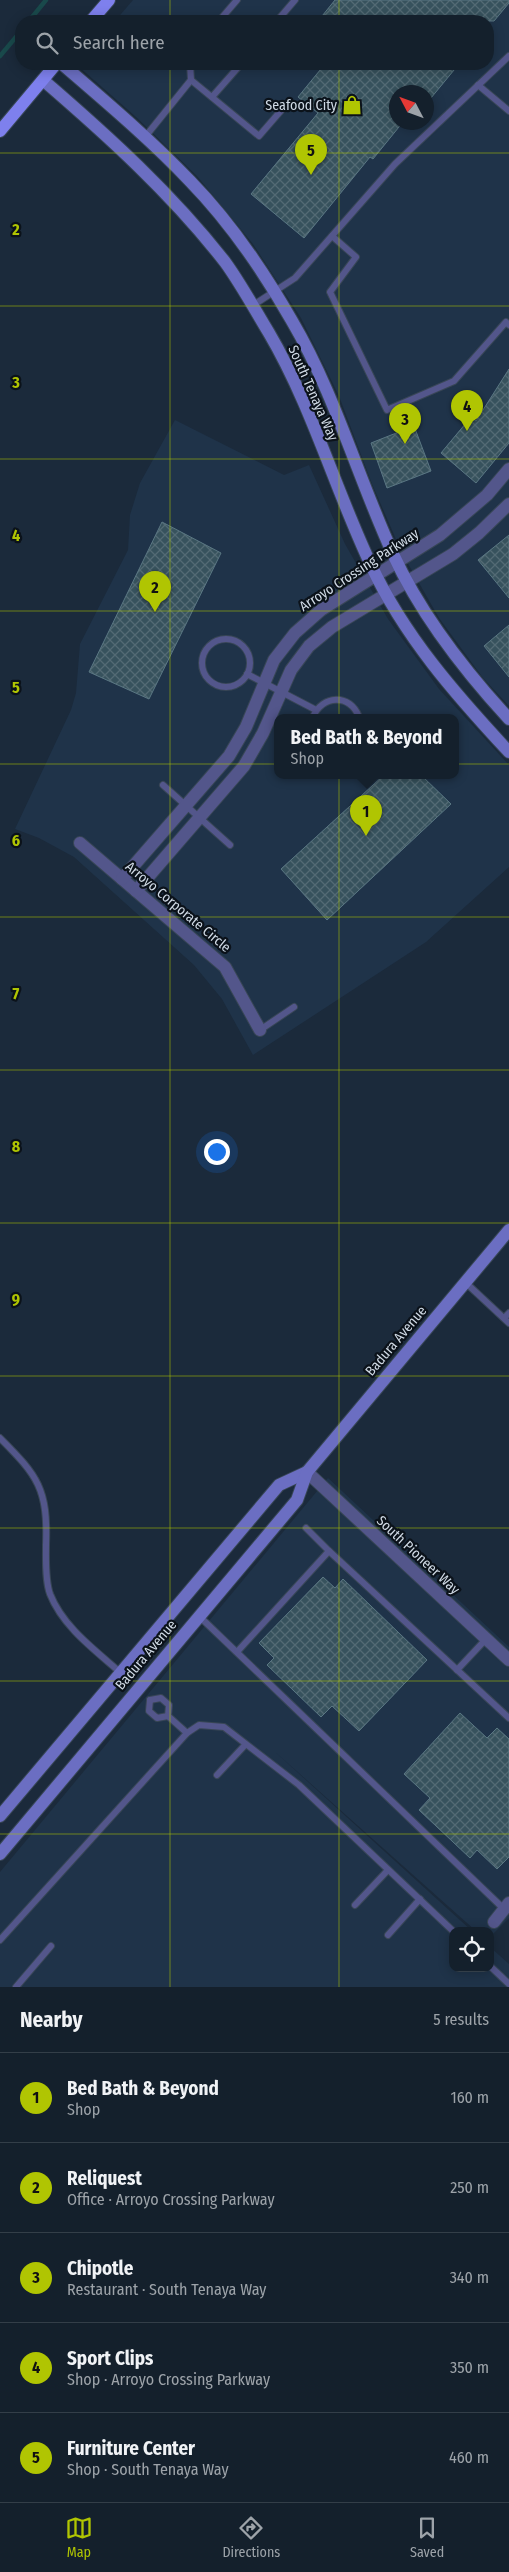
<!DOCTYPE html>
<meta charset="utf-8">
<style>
:root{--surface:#14202c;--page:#1d2834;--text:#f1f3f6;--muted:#9da3a9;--line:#333e48;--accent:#b0c502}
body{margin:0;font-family:"Fira Sans Condensed",sans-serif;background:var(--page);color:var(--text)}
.controls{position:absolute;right:15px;bottom:15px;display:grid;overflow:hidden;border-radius:10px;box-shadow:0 2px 12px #0003}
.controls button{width:45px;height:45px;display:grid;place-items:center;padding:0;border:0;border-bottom:1px solid var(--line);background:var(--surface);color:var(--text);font:25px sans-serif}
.compass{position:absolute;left:389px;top:85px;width:45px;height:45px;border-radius:50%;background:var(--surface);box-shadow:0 2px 12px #0003;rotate:311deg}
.you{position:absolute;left:216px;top:1151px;width:18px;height:18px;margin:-12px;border:4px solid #fff;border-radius:50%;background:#1a73e8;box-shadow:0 0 0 8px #1a73e833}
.badge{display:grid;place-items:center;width:32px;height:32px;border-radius:50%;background:var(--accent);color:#111;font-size:16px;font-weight:700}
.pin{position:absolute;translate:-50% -41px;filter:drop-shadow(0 1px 2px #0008)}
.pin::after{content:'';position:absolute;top:26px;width:18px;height:15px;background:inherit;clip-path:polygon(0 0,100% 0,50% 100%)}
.popup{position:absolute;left:274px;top:714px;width:185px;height:65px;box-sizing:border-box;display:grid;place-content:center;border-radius:10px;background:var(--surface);filter:drop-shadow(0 1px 4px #0005);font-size:16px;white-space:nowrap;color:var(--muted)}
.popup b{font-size:19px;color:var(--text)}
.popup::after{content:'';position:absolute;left:50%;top:100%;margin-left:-10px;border:10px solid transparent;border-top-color:var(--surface)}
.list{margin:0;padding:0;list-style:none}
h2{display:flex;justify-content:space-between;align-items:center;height:65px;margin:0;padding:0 20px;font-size:21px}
h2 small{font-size:16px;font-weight:400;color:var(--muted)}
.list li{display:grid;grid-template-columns:32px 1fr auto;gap:15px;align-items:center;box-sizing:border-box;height:90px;padding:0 20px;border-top:1px solid var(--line)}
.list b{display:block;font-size:19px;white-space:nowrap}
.list p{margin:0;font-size:16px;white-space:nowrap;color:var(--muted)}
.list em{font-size:16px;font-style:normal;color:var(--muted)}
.icon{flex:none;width:28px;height:28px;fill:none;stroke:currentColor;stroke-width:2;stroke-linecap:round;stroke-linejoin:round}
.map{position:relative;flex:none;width:509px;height:1987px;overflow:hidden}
.search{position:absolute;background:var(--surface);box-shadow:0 2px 12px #0003;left:15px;right:15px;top:15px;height:55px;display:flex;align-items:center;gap:12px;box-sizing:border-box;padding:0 18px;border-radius:20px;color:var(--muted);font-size:19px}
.sheet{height:515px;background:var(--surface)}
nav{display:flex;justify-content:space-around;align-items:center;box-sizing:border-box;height:70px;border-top:1px solid var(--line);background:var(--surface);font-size:14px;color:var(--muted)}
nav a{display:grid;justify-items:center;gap:2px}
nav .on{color:var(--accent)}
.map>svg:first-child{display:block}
.built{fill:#1f3349;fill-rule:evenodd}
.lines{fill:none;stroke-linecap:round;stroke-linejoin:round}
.stream{stroke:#19494b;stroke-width:4.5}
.building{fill:url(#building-cross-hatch);stroke:#5a7783}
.lane-casing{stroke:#384656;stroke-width:8}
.street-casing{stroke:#384656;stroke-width:14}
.secondary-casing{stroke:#384656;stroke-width:14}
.primary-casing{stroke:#384656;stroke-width:14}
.lane{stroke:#53568b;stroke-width:6}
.street{stroke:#53568b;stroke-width:12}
.secondary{stroke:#6b6ec2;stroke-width:12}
.primary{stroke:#7e80ed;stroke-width:12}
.grid{fill:none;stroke:#b0c502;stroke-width:1;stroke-opacity:0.55}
.labels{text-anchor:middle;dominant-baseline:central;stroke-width:4.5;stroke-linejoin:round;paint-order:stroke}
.poi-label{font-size:14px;fill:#d0dae5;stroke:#0b121a;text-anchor:end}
.street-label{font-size:14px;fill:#d0dae5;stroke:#0b121a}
.grid-label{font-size:16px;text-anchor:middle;font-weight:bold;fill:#b0c502;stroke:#0b121a;stroke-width:4.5;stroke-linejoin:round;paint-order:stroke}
</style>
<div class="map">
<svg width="509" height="1987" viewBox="0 0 509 1987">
<defs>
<pattern id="building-cross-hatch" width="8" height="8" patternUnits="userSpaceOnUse" patternTransform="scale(1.25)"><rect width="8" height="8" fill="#37525d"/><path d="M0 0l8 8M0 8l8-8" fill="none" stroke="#536a74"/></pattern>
</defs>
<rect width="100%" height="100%" fill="#1b2a3b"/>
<g class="built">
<path d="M133,0H509V706L483,678L439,618L402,553L372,484L339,396L301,318L253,244L197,176L135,116L78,66L80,64H488V21H115ZM396,92H426V122H396Z"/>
<path d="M175,420L284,475L309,465L345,544L388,619L439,689L509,765V867L426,942L253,1055L222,999L194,965L74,857L39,838L15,829L71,710L76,693L80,644L128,550L130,515L140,483ZM277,717H455V775H277Z"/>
<path d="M328,1478L509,1647V1918L490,1937V1931H476L273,1750L472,1931H453V1968H490V1947L509,1964V1987H0V1872Z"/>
</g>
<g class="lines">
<g class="stream">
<path d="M29,21L46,0"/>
<path d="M0,56L21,31"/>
</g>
</g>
<g class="building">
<path d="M335,0H509V3L494,21H318Z"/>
<path d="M325,64H459L426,104V92H396V122H403L373,159L370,157L304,238L251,194L318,113L298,97Z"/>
<path d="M509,369V443L476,483L441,453L471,417L476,421Z"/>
<path d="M414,426L431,471L387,488L371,443Z"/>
<path d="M162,522L221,553L149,699L89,672Z"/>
<path d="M509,535V598L478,560Z"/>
<path d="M509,625V677L484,646Z"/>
<path d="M384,775H421L451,804L327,920L281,869Z"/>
<path d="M323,1577L335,1588L343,1579L427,1660L359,1731L332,1706L321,1717L267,1665L274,1658L259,1643Z"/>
<path d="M460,1713L487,1738L497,1728L509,1739V1857L497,1869L477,1850L470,1858L419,1810L430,1798L404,1774Z"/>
</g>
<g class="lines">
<defs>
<g id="lane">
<path d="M219,21L237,0"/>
<path d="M277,21L295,0"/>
<path d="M191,80L259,136L285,106"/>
<path d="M478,85L509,111"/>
<path d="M212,97L241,64"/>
<path d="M145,137L191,80L190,64"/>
<path d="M332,236L356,257L330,292L387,410L454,381L506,322L509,325"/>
<path d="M252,306L295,278L395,164L509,56"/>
<circle cx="226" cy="663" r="24"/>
<path d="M247,674L316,710"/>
<path d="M313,717C322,695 350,693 359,717"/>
<path d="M163,785L230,845"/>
<path d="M260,1030L294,1007"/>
<path d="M465,1282L509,1323"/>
<path d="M504,1318L509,1313"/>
<path d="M0,1438C38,1476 48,1489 46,1545C46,1560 45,1580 50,1594C63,1627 95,1650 121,1673"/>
<path d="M306,1528L329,1551"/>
<path d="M199,1616L504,1909"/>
<path d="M237,1652L329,1551L509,1718"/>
<path d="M457,1670L487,1638"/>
<path d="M150,1700L161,1698L169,1705L168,1716"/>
<path d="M150,1700L149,1711L157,1718L168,1716"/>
<path d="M168,1716L187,1733"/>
<path d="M217,1775L245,1745"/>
<path d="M355,1905L388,1870"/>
<path d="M388,1935L420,1899"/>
<path d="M0,1940L187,1733L199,1725L224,1727L299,1785L453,1931"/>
<path d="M490,1966L509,1984"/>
<path d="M16,1987L51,1946"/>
</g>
<g id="street">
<path d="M80,843L225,967L260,1030"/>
<path d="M122,879L229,756L246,727L274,660L295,633L321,610L440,535L487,495L509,469"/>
<path d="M136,891L244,766L263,733L291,670L309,646L332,627L453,554L479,533L509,504"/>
<path d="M307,1472L509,1660"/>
<path d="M494,1922L509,1903"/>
</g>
<g id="secondary">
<path d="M62,64C106,102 150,139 190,181C230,222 264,272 292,321C335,394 358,478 393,554C421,615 464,670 509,719"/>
<path d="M43,80C108,136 172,194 225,262C241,284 255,310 269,333C312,406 335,489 371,565C404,636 456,695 509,752"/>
<path d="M0,1816L279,1485L307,1472"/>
<path d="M0,1854L297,1500L307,1472L509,1230"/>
</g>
<g id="primary">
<path d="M91,21L109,0"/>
<path d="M0,131L56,64"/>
</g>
</defs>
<use href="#lane" class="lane-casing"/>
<use href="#street" class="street-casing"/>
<use href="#secondary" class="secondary-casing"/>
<use href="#primary" class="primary-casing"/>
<use href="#lane" class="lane"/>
<use href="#street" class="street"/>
<use href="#secondary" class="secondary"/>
<use href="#primary" class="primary"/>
</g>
<path class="grid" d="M170,0V21M339,0V21M170,64V1987M339,64V1987M0,153H509M0,306H509M0,459H509M0,611H509M0,764H509M0,917H509M0,1070H509M0,1223H509M0,1376H509M0,1528H509M0,1681H509M0,1834H509"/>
<defs>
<symbol id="shop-bare" viewBox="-9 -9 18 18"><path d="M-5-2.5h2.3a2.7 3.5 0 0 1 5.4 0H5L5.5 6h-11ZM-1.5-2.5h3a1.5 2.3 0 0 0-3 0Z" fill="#b0c502" stroke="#0b121a" stroke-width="2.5" paint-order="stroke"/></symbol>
</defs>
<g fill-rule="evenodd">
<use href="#shop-bare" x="338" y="91" width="28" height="28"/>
</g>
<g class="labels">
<g class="poi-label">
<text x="337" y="105">Seafood City</text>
</g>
<g class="street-label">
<text transform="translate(313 393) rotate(66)">South Tenaya Way</text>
<text transform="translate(359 570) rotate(-33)">Arroyo Crossing Parkway</text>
<text transform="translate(178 907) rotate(40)">Arroyo Corporate Circle</text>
<text transform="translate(396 1341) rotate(-50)">Badura Avenue</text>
<text transform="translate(418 1555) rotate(43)">South Pioneer Way</text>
<text transform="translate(146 1655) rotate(-50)">Badura Avenue</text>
</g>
</g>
<g class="grid-label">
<text x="16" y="235">2</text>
<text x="16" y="388">3</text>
<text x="16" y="541">4</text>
<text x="16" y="693">5</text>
<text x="16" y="846">6</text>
<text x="16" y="999">7</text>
<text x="16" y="1152">8</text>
<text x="16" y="1305">9</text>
</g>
</svg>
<div class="controls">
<button><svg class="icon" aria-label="locate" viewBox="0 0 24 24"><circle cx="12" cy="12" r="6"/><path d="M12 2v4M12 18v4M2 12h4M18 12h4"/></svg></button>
</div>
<svg class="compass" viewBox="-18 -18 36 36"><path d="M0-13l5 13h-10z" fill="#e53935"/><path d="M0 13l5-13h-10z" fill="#9da3a9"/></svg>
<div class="you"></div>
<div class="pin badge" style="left:366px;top:836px">1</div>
<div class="popup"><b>Bed Bath &amp; Beyond</b>Shop</div>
<div class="pin badge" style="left:155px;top:612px">2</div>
<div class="pin badge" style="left:405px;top:444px">3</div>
<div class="pin badge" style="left:467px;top:431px">4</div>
<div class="pin badge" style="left:311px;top:175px">5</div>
<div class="search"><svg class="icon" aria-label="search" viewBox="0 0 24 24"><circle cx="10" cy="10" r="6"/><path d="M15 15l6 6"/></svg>Search here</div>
</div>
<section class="sheet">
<h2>Nearby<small>5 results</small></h2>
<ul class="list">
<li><span class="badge">1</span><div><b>Bed Bath &amp; Beyond</b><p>Shop</p></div><em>160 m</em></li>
<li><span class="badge">2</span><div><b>Reliquest</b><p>Office · Arroyo Crossing Parkway</p></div><em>250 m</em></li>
<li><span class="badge">3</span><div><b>Chipotle</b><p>Restaurant · South Tenaya Way</p></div><em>340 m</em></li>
<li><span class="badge">4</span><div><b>Sport Clips</b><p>Shop · Arroyo Crossing Parkway</p></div><em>350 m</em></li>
<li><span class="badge">5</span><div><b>Furniture Center</b><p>Shop · South Tenaya Way</p></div><em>460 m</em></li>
</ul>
</section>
<nav>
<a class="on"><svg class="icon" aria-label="map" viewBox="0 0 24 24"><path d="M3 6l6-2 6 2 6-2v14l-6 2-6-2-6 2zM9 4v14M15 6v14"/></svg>Map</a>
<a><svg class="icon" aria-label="directions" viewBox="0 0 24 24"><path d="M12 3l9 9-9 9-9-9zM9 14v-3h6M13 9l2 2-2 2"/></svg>Directions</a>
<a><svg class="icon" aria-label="saved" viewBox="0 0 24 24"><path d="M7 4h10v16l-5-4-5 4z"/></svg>Saved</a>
</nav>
